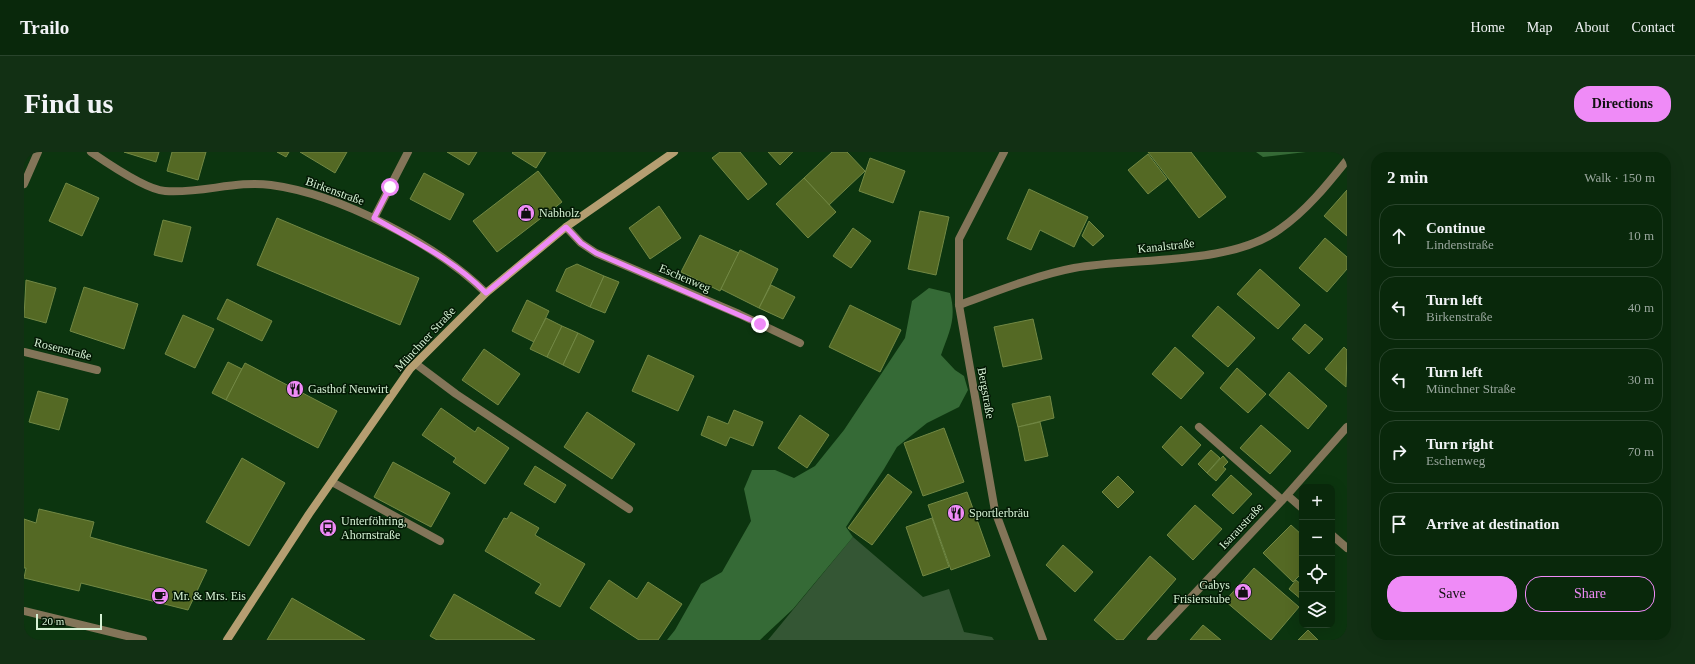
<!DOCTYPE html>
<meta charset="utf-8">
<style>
:root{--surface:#09280b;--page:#123014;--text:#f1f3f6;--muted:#99a69d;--line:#29442c;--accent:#ef8bf7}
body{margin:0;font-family:"Times New Roman",serif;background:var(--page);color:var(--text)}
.controls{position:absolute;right:12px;bottom:12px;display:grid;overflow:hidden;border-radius:8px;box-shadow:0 4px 16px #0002}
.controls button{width:36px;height:36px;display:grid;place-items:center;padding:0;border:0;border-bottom:1px solid var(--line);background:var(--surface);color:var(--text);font:20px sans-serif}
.scale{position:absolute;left:12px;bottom:10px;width:66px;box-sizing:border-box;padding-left:4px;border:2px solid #d5f1d4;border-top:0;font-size:11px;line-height:14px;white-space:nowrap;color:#d5f1d4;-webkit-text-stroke:3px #041905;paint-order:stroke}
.stop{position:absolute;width:12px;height:12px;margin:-9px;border:3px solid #ef8bf7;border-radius:50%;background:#fff}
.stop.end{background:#ef8bf7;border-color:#fff;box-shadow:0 1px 4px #0008}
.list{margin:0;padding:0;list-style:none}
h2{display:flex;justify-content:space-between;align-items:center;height:52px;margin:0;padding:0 16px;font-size:17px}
h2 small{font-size:13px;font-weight:400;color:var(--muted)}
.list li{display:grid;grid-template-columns:26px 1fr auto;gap:12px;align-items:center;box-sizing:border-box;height:64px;margin:0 8px 8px;padding:0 8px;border:1px solid var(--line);border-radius:16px}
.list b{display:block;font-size:15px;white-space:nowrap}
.list p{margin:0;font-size:13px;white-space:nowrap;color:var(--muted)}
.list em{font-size:13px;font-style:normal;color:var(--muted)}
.actions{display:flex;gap:8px;padding:12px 16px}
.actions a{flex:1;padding:9px 0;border:1px solid var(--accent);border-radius:16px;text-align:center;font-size:14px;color:var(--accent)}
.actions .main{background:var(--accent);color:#111}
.icon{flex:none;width:22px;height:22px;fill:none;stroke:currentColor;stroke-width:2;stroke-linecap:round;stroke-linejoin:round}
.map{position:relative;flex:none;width:1323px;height:488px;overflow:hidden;border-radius:16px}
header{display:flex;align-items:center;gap:24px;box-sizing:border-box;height:56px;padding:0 20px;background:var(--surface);border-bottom:1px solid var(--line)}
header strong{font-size:19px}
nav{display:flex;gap:22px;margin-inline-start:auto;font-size:14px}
.intro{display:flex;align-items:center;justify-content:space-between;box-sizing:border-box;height:96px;padding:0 24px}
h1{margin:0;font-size:28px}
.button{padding:10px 18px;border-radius:16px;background:var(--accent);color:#111;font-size:14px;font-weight:700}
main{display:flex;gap:24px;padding:0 24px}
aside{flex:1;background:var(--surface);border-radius:16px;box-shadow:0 4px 16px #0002}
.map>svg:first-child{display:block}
.green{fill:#345634}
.forest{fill:#356a36}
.building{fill:#546924;stroke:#728844}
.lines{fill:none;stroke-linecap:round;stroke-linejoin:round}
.service{stroke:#837559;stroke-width:8}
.minor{stroke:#837559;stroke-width:8}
.secondary{stroke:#b59e71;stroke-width:8}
.route{stroke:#ef8bf7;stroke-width:5}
.labels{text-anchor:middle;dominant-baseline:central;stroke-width:3;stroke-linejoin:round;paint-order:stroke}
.street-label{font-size:12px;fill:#d5f1d4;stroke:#041905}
.poi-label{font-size:12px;fill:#d5f1d4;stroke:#041905;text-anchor:start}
</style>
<header>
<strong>Trailo</strong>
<nav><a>Home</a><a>Map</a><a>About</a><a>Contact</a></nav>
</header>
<div class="intro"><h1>Find us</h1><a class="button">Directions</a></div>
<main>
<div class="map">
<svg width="1323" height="488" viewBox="0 0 1323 488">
<rect width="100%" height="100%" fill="#0c350f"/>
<path class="green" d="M829,385L899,445L925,437L940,480L968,485L970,488H744Z"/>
<g class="forest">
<path d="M1232,0H1282L1239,5Z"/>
<path d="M905,136L926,141C933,167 925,180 917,203L931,218L940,224L944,238L935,255L903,271L873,295L860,317L822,375L829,385L769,457L736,488H643L651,478L677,432L698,420L727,369L720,337L728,318H751L770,326L791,314L820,278L881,186L888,149Z"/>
</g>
<g class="building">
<path d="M100,0H135L132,10Z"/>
<path d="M148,0H182L174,28L143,19Z"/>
<path d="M253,0H265L262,5Z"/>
<path d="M276,0H323L311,21Z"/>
<path d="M423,0H453L445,13Z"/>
<path d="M489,0H522L512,16L488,1Z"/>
<path d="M696,0H716L743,32L724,48L688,6Z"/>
<path d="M744,0H769L756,13Z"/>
<path d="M808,0H823L841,19L805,53L780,26Z"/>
<path d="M1124,0H1167L1202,45L1175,66Z"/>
<path d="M1124,2L1143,27L1124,42L1104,18Z"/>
<path d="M846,6L881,19L869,51L835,39Z"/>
<path d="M514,19L538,50L473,100L449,69Z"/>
<path d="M400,21L440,42L426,68L386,47Z"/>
<path d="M780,26L812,60L784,86L752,52Z"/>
<path d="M42,31L75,46L58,84L25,69Z"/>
<path d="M1005,37L1064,65L1050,95L1016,78L1007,98L983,87Z"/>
<path d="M1323,38V84L1300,64Z"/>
<path d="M635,54L657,86L626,107L605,76Z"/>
<path d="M896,59L925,65L912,123L884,117Z"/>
<path d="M253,66L395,126L376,173L233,113Z"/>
<path d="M139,68L167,75L158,110L130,103Z"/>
<path d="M1065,69L1080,84L1069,94L1058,84Z"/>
<path d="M829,76L847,89L827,116L809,104Z"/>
<path d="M676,83L715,101L696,139L657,120Z"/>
<path d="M1301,86L1323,105V117L1303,140L1275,116Z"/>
<path d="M716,98L754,117L735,156L697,137Z"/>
<path d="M553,112L580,124L566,155L532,139L542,117Z"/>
<path d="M1236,117L1276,153L1254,177L1213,142Z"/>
<path d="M580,124L595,130L581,161L566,155Z"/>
<path d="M2,128L32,136L22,171L0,165Z"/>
<path d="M747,133L771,145L759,167L735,156Z"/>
<path d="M60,135L114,152L100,197L46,179Z"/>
<path d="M203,147L248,169L238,189L193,167Z"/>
<path d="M503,148L525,159L510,190L488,179Z"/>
<path d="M826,153L877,178L856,220L805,195Z"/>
<path d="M1194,154L1231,186L1204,215L1168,184Z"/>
<path d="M159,163L190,177L171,216L141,202Z"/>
<path d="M522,166L538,174L523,205L506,197Z"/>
<path d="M1009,167L1018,207L979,215L970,175Z"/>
<path d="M1281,172L1299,187L1285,202L1268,187Z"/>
<path d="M538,174L554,181L539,213L523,205Z"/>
<path d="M554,181L570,189L555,221L539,213Z"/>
<path d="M1151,195L1180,221L1157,247L1128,222Z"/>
<path d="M1320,195L1323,198L1322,235L1301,217Z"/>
<path d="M460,197L496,222L474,253L438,228Z"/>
<path d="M624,203L670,224L654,259L608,239Z"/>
<path d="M204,210L218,217L202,248L188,241Z"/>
<path d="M221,211L313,259L294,296L202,248Z"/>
<path d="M1213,216L1242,242L1224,261L1196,236Z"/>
<path d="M1265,220L1303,254L1284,277L1245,243Z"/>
<path d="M14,239L44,247L35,278L5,270Z"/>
<path d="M1026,244L1030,266L994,275L988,252Z"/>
<path d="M417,256L451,280L454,275L485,296L461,332L429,310L432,306L398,283Z"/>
<path d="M710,258L739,270L729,294L706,285L702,294L677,283L684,264L704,272Z"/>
<path d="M563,260L611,292L588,327L540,295Z"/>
<path d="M776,263L805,283L783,316L754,296Z"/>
<path d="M1016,270L1024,304L1001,309L994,275Z"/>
<path d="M1237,273L1267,299L1246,322L1216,296Z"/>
<path d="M1157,274L1177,293L1158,314L1138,295Z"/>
<path d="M920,276L940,330L899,344L880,291Z"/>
<path d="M1187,298L1196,306L1183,321L1174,312Z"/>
<path d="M1199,304L1204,310L1199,315L1202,317L1192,329L1183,321Z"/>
<path d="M218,306L261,331L225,394L182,370Z"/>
<path d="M369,310L426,341L407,375L350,345Z"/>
<path d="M511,314L542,333L531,351L500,332Z"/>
<path d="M864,322L888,340L848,393L824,376Z"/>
<path d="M1207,323L1228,342L1209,362L1188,343Z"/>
<path d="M1094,324L1110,340L1094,356L1078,340Z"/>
<path d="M943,340L966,404L927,418L904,353Z"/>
<path d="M1171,353L1198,377L1169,408L1143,383Z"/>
<path d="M15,357L70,370L66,385L183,418L164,458L57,431L55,439L0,426L2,416H0V367L12,371Z"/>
<path d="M487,360L515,376L511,383L561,412L536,455L511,441L517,432L461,399L480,366L483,367Z"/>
<path d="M908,366L925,415L899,424L882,375Z"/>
<path d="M1267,373L1278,383V421L1269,430L1239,401Z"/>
<path d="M1039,393L1069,420L1051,440L1022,413Z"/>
<path d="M1126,404L1152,427L1099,488H1093L1070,468Z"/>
<path d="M1230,416L1275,455L1247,488L1201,449Z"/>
<path d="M585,428L613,447L624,430L658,452L634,488H615L566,456Z"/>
<path d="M1272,428L1278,433V448L1265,437Z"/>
<path d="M430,442L511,488H413L406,484Z"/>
<path d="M268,446L341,488H243Z"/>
<path d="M1179,473L1197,488H1166Z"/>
<path d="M1284,478L1294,488H1274Z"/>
</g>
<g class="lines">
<g class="service">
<path d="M392,212L432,242L605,357"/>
<path d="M1175,275L1258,348"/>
<path d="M308,330L416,389"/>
</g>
<g class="minor">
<path d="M67,0C83,11 122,38 141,39C177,42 212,28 247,33C315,42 414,93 462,141"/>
<path d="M980,0L935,87V153L971,359L1019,488"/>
<path d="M0,32L14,0"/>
<path d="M350,66L384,0"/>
<path d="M542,75L557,91L572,101L715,162L776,191"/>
<path d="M935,153C971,140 1013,123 1050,116C1111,105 1206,114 1256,77C1282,59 1303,33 1323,8"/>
<path d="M0,200L73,218"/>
<path d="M1263,343L1278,356"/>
<path d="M1308,383L1323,396"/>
<path d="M0,459L119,488"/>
<path d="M1127,488L1263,343L1323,275"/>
</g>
<path class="secondary" d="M203,488L285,362L386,217L462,141L542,75L650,0"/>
</g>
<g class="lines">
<path class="route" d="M366,35L350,66C390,89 430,108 462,141L542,75L557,91L572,101L736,172"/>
</g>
<defs>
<symbol id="shop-disc" viewBox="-11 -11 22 22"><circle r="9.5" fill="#ef8bf7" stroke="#041905"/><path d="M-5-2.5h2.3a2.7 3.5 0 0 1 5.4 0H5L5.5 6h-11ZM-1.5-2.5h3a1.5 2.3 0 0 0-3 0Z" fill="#111"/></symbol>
<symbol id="restaurant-disc" viewBox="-11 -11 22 22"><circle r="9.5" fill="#ef8bf7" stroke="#041905"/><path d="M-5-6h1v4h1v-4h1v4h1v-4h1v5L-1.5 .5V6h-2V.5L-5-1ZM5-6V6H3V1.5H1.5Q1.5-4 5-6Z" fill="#111"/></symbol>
<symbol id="bus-disc" viewBox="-11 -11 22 22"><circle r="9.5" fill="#ef8bf7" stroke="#041905"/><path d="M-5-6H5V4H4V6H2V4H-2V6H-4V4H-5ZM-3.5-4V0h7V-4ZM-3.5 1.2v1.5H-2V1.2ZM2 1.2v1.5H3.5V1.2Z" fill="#111"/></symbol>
<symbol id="cafe-disc" viewBox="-11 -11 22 22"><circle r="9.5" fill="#ef8bf7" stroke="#041905"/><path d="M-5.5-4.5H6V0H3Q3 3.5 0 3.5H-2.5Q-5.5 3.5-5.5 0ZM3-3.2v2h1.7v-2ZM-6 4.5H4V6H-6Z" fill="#111"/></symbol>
</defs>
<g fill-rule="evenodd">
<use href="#shop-disc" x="492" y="51" width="20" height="20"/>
<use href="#restaurant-disc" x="261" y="227" width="20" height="20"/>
<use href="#restaurant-disc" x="922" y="351" width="20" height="20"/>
<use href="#bus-disc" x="294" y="366" width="20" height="20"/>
<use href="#shop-disc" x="1209" y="430" width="20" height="20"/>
<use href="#cafe-disc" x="126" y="434" width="20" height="20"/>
</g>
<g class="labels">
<g class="street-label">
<text transform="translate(311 39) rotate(20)">Birkenstraße</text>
<text transform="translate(1142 94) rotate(-6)">Kanalstraße</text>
<text transform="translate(661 126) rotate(23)">Eschenweg</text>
<text transform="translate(401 187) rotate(-47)">Münchner Straße</text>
<text transform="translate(39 197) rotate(14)">Rosenstraße</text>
<text transform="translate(962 241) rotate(80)">Bergstraße</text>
<text transform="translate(1217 374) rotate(-47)">Isaraustraße</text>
</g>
<g class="poi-label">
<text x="515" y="61">Nabholz</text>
<text x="284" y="237">Gasthof Neuwirt</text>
<text x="945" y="361">Sportlerbräu</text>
<text x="317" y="369">Unterföhring,<tspan x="317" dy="14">Ahornstraße</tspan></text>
<text x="1206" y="433" text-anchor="end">Gabys<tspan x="1206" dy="14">Frisierstube</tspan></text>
<text x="149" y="444">Mr. &amp; Mrs. Eis</text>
</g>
</g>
</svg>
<div class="controls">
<button>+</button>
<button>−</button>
<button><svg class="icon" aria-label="locate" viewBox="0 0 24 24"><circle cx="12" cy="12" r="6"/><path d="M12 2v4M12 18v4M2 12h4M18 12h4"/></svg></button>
<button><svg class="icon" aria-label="layers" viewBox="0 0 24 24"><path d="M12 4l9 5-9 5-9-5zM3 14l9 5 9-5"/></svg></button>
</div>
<div class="scale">20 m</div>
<div class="stop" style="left:366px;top:35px"></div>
<div class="stop end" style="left:736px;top:172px"></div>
</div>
<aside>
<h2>2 min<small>Walk · 150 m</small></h2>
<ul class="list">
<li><svg class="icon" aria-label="ahead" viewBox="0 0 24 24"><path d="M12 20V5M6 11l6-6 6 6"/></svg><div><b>Continue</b><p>Lindenstraße</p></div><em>10 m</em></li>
<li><svg class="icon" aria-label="left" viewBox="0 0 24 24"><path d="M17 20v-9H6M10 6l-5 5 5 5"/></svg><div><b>Turn left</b><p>Birkenstraße</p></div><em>40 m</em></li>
<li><svg class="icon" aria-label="left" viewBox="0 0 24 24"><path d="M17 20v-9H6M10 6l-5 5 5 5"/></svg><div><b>Turn left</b><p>Münchner Straße</p></div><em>30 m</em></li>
<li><svg class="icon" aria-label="right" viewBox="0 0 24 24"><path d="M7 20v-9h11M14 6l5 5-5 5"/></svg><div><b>Turn right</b><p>Eschenweg</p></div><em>70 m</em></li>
<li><svg class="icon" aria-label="arrive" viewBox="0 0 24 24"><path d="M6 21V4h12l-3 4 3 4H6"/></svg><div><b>Arrive at destination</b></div></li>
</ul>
<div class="actions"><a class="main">Save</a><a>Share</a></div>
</aside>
</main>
